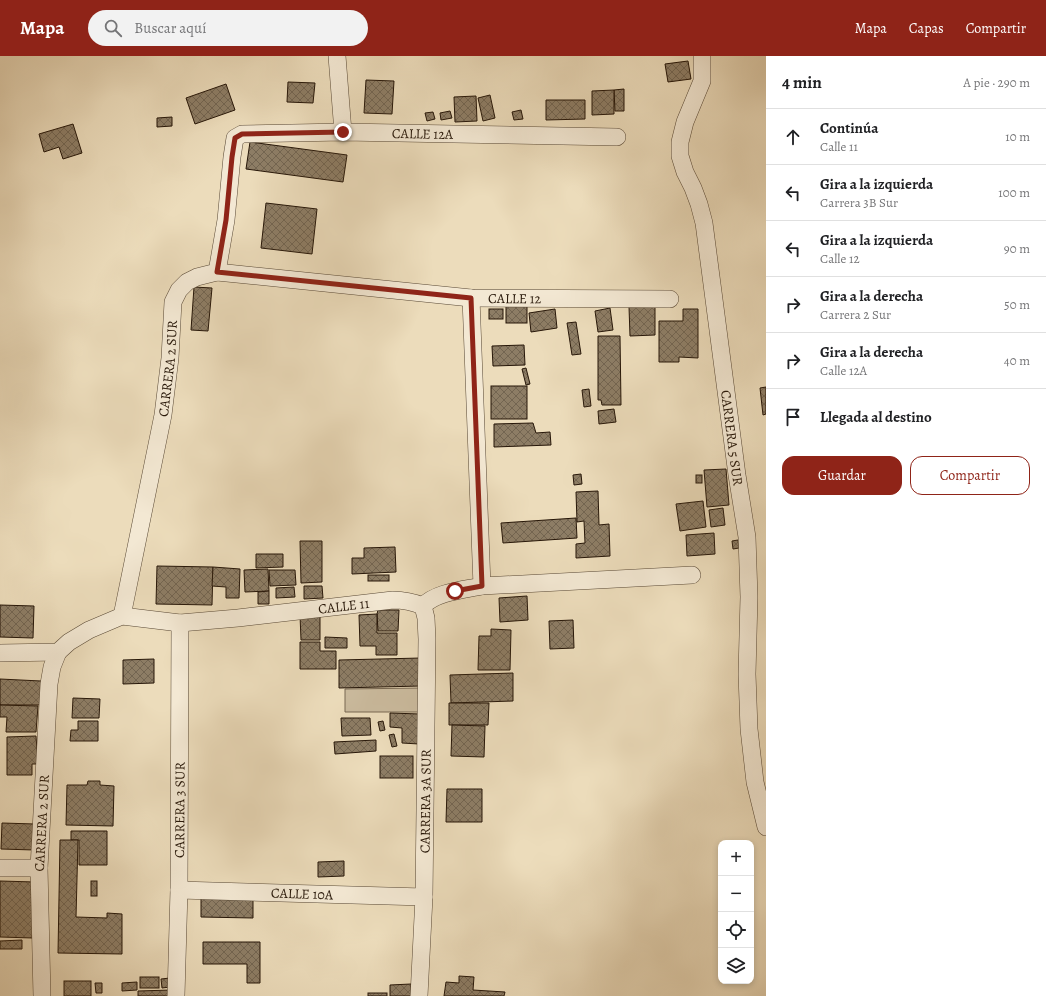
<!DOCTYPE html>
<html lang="es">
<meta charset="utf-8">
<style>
:root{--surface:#fff;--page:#f2f2f2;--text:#202124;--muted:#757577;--line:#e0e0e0;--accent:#8f2418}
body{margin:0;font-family:Alegreya,serif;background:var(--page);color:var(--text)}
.controls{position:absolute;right:12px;bottom:12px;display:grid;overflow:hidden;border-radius:8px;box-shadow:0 2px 6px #0003}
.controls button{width:36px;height:36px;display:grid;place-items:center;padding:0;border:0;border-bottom:1px solid var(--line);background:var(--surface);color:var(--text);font:20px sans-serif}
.stop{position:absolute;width:12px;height:12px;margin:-9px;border:3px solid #8f2418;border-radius:50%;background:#fff}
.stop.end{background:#8f2418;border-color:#fff;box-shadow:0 1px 4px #0008}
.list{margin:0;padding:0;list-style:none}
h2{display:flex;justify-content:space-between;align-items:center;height:52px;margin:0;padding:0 16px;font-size:17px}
h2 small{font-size:13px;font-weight:400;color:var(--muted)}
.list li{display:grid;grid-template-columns:26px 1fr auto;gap:12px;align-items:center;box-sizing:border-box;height:56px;padding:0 16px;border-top:1px solid var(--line)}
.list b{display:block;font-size:15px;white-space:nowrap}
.list p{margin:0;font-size:13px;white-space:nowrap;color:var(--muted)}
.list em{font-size:13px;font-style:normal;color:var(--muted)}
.actions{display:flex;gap:8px;padding:12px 16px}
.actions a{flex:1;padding:9px 0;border:1px solid var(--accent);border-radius:12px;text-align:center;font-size:14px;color:var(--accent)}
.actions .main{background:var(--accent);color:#fff}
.icon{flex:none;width:22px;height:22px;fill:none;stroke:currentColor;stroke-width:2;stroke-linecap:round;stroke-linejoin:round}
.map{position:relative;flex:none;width:766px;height:940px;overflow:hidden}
header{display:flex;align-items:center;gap:24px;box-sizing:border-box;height:56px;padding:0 20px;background:var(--accent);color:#fff}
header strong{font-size:19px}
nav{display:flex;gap:22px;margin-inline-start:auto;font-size:14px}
.search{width:280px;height:36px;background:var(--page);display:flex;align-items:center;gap:10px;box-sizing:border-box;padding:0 14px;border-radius:22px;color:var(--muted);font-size:15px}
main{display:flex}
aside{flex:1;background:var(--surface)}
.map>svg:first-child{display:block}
.grass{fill:#caba9d;stroke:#786852}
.building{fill:url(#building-cross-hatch);stroke:#261608}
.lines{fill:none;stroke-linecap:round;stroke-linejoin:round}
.minor-casing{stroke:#584835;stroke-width:18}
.minor{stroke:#f3e8d3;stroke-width:17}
.route{stroke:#8f2418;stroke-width:5}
.labels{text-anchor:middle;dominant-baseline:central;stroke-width:3;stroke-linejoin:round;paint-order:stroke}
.street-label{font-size:14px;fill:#261608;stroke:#f3e8d3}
</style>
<header>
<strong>Mapa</strong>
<div class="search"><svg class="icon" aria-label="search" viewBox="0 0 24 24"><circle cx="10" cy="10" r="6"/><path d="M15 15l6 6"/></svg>Buscar aquí</div>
<nav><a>Mapa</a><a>Capas</a><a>Compartir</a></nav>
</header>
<main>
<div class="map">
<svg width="766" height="940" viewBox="0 0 766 940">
<defs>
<pattern id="building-cross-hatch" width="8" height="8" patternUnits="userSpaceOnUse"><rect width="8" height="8" fill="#8d7d65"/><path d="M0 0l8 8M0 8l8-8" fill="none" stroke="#736551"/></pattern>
</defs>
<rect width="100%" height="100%" fill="#ecdcbb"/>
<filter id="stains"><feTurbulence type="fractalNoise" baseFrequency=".005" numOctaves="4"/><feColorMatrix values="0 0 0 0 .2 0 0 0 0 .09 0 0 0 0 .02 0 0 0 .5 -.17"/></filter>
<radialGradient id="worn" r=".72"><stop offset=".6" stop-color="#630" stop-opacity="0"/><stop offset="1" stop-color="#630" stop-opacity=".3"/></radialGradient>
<path class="grass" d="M421,632V656H345V633Z"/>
<g class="building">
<path d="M688,5L691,23L668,26L665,8Z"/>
<path d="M366,24L394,25L392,58L364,57Z"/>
<path d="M288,26L315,27L313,47L287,46Z"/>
<path d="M226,28L235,54L195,68L186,42Z"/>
<path d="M624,33V55H615L614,34Z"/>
<path d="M614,34V58L592,59V35Z"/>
<path d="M490,39L495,62L483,65L478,42Z"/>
<path d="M476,40L477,65L455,66L454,41Z"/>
<path d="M546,44H585V63L546,64Z"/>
<path d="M521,54L523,63L514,64L512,56Z"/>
<path d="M450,55L452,62L441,64L440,57Z"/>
<path d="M433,56L435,63L427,65L425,57Z"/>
<path d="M172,61V70L157,71V62Z"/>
<path d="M73,68L82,97L63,103L59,91L44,96L39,78Z"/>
<path d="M250,86L347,99L343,126L246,113Z"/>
<path d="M266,147L317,153L312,198L261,192Z"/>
<path d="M194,231L212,232L208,275L191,274Z"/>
<rect x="506" y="249" width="21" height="18"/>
<path d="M629,251H655V279L630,280Z"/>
<path d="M610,252L613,274L598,276L595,255Z"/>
<rect x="489" y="253" width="14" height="10"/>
<path d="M555,253L557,272L531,276L529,257Z"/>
<path d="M683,253H698V302L679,301V306H659V265H683Z"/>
<path d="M576,266L581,298L572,299L567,267Z"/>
<path d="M598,280H620L621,349H602L601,344H598Z"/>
<path d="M524,289L525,309L493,310L492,290Z"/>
<path d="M526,312L530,328L526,329L522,313Z"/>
<rect x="491" y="330" width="36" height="33"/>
<path d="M766,331V358L763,359L760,332Z"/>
<path d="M589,333L591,350L584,351L582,334Z"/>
<path d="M614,353L616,366L599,368L598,355Z"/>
<path d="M533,367L536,377L550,376L551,389L494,391V368Z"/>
<path d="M726,413L729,449L707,451L704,414Z"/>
<path d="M581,418L582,428L574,429L573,419Z"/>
<rect x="696" y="419" width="6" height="8"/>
<path d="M598,435L599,469L609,468L610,500L576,502V488L585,487L584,465L577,466L576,436Z"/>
<path d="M703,445L706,471L680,475L676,448Z"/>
<path d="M723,452L725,469L711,471L709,454Z"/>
<path d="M576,462L577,482L503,487L501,467Z"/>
<path d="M714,477L715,498L687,500L686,479Z"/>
<path d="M738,484L739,492L733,493L732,485Z"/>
<path d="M300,485H322V526L301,527Z"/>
<path d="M395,491L396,516L352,518V502H364V492Z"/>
<path d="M256,498H283V511L256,512Z"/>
<path d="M157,510L213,511L212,549L156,548Z"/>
<path d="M213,511L240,513L239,542H226V531L212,530Z"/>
<path d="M268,513L269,535L245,536L244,514Z"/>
<path d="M269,514H295L296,529L270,530Z"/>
<rect x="368" y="519" width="21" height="6"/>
<path d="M304,530H322L323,542L304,543Z"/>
<path d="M294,531L295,541L276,542V532Z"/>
<path d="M269,535V548H258V536Z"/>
<path d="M527,540L528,564L500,566L499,542Z"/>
<path d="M0,549L34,550L33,582L0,581Z"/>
<path d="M378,554H399L398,575H378L377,558Z"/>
<path d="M320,558V584H301L300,559Z"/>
<path d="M377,558V577H397V599H376V590H360L359,559Z"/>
<path d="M573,564L574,592L550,593L549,565Z"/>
<path d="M491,573L511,574L510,614H478L479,580H491Z"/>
<path d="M325,581L347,582V592H325Z"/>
<path d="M300,586H320V595H336V613H300Z"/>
<path d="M421,602V630L339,632V604Z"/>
<path d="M154,603V627L123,628V604Z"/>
<path d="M513,617V645L451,647L450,619Z"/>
<path d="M0,623L41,625L43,649H0Z"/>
<path d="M73,642L100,643L99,662H72Z"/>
<path d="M449,647H489L488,669H449Z"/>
<path d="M0,649L38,650L36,676H6L7,661H0Z"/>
<path d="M390,657L420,658L419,688L402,687V672L390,671Z"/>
<path d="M341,662H370L371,679L342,680Z"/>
<path d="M78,665H98V685H70L71,674H78Z"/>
<path d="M383,665L385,674L380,675L378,666Z"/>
<path d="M452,669L485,670L484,701L451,700Z"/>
<path d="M394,678L397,690L392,691L389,679Z"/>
<path d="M36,680L38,708H32V719H7V681Z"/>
<path d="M376,684V695L335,698L334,686Z"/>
<rect x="380" y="700" width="33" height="22"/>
<path d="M88,725H100V729L114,730L113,770L66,769L67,729H87Z"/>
<path d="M447,733H482V766H446Z"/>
<path d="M2,767L35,768L34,794L1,793Z"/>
<path d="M71,775H107V809H79V784H71Z"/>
<path d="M60,784H78L76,861L107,862V857L122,858V898L58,897Z"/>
<path d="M344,805V820L318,821V806Z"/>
<path d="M0,825L35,826L33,882L0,881Z"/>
<rect x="91" y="825" width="6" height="15"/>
<path d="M201,841L253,842V862L201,861Z"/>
<path d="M22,884V893H0V885Z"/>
<path d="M203,886H260V927H247V908H203Z"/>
<path d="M459,920L474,921L473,934L505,936L504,940H444L446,926L459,927Z"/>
<rect x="140" y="921" width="19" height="11"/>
<path d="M170,922V931L162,932L161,923Z"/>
<rect x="64" y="925" width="27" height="15"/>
<path d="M137,926V934L122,935V927Z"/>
<path d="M95,927H102V937H96Z"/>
<path d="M411,928V940H390V929Z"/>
<path d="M171,934V940H138V935Z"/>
<rect x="368" y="937" width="19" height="3"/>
</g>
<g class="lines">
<defs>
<g id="minor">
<path d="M337,0L343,76"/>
<path id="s1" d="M702,0V25L685,66L680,86V100L685,116L693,132L699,148L704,167L737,419L747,481L749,541L747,618L749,673L755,726L766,771"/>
<path id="s2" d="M217,216L471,242L670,243"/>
<path d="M471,242L482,530"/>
<path d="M423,550C436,536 463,534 482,530L692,519"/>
<path id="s3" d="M122,560L163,359L170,302L173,246L179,234L187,226L197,221L217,216L226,164L232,101L235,82L242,78L343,76L617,81"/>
<path id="s4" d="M0,597L58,596L69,586L89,574L122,560L180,567L238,562L393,544C404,544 413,546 423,550"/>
<path d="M0,812H39"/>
<path id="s5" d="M179,834L424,841"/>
<path id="s6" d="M42,940L39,812L49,628L52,611L58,596"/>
<path id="s7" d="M176,940L179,834L180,567"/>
<path id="s8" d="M419,940L424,841L427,583L426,562L423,550"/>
</g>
</defs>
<use href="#minor" class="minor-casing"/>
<use href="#minor" class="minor"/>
</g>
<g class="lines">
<path class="route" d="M343,76L242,78L235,82L232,101L226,164L217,216L471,242L482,530L455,535"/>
</g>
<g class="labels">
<g class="street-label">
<text stroke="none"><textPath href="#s3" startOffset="699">CALLE 12A</textPath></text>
<text stroke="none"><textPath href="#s2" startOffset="299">CALLE 12</textPath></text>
<text stroke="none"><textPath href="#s3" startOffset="252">CARRERA 2 SUR</textPath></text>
<text stroke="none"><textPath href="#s1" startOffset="392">CARRERA 5 SUR</textPath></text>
<text stroke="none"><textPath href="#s4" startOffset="355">CALLE 11</textPath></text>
<text stroke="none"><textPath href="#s8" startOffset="195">CARRERA 3A SUR</textPath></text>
<text stroke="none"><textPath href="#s7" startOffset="186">CARRERA 3 SUR</textPath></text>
<text stroke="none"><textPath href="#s6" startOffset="173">CARRERA 2 SUR</textPath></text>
<text stroke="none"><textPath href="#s5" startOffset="123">CALLE 10A</textPath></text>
</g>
</g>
<rect width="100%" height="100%" filter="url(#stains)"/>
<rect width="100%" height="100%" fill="url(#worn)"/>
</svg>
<div class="controls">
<button>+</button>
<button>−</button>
<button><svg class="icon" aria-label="locate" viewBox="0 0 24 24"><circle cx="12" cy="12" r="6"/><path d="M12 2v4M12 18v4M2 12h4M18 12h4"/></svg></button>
<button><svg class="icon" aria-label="layers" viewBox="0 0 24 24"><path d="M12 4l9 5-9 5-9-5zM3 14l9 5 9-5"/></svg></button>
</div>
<div class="stop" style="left:455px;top:535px"></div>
<div class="stop end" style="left:343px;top:76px"></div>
</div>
<aside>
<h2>4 min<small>A pie · 290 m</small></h2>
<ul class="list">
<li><svg class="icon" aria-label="ahead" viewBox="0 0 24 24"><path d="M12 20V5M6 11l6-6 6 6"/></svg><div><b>Continúa</b><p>Calle 11</p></div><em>10 m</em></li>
<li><svg class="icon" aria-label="left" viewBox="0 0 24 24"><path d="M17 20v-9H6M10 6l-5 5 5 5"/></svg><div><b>Gira a la izquierda</b><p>Carrera 3B Sur</p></div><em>100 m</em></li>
<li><svg class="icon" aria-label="left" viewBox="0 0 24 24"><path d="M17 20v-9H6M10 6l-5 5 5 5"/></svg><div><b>Gira a la izquierda</b><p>Calle 12</p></div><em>90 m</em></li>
<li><svg class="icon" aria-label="right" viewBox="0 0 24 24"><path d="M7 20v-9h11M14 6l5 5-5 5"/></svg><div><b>Gira a la derecha</b><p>Carrera 2 Sur</p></div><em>50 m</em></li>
<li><svg class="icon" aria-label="right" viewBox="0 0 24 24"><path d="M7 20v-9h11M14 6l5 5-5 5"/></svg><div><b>Gira a la derecha</b><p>Calle 12A</p></div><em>40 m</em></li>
<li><svg class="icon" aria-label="arrive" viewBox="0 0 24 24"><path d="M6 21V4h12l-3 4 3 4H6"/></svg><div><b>Llegada al destino</b></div></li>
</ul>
<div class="actions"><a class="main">Guardar</a><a>Compartir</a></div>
</aside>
</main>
